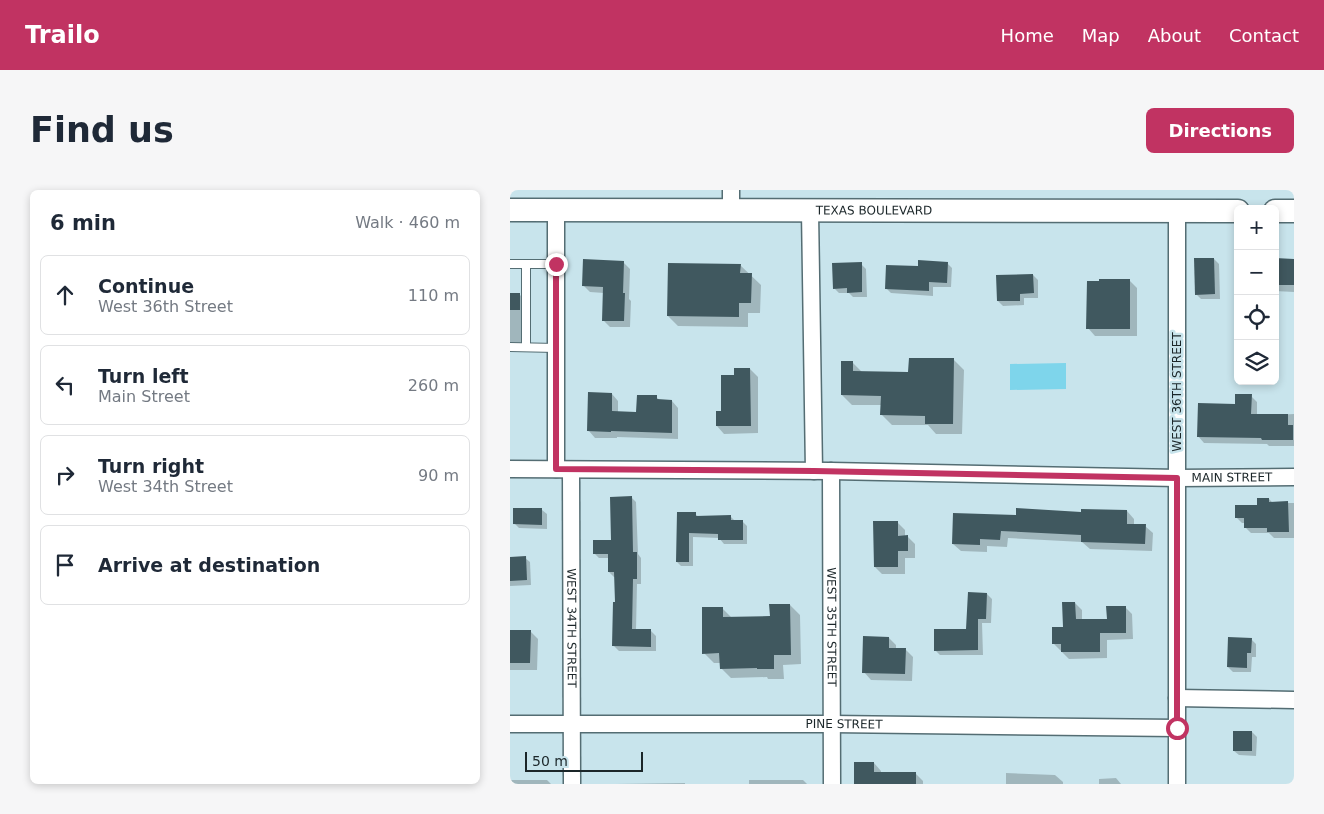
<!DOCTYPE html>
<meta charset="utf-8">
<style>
:root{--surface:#fff;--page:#f6f6f7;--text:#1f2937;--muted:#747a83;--line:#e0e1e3;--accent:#c13362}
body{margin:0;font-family:"DejaVu Sans",sans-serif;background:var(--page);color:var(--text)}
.controls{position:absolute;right:15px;top:15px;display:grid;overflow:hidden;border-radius:8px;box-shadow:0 2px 8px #0003}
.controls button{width:45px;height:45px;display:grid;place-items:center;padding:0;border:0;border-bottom:1px solid var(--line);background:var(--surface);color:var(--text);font:25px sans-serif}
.scale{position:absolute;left:15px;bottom:12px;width:118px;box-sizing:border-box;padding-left:5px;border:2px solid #1b2629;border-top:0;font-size:14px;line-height:18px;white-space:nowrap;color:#1b2629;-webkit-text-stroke:4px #c8e4ec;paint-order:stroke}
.stop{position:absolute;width:15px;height:15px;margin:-11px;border:4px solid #c13362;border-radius:50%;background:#fff}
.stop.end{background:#c13362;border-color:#fff;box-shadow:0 1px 5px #0008}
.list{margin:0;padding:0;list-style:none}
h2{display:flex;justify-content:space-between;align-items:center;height:65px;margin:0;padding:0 20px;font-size:21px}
h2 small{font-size:16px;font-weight:400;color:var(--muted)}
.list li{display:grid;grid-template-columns:32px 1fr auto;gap:15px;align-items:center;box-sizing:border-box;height:80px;margin:0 10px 10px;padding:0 10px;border:1px solid var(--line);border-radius:8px}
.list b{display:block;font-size:19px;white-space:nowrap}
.list p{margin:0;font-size:16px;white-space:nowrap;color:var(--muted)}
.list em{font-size:16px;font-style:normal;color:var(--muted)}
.icon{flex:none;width:28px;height:28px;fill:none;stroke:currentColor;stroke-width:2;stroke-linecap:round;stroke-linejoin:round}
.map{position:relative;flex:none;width:784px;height:594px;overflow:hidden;border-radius:8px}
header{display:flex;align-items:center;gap:30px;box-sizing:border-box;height:70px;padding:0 25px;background:var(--accent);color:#fff}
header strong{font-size:24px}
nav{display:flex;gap:28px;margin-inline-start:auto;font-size:18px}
.intro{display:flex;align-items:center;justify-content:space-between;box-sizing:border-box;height:120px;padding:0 30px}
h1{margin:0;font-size:35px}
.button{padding:12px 22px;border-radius:8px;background:var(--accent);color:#fff;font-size:18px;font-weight:700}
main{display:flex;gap:30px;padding:0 30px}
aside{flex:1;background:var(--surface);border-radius:8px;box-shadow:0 2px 8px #0003}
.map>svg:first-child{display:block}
.green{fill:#7ed5eb}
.shadow{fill:#0003}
.building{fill:#40585f}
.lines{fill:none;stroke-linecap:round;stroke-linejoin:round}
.lane-casing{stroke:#546d73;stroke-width:10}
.street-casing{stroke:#546d73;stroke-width:19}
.secondary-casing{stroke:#546d73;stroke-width:25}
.lane{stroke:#fff;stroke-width:8}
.street{stroke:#fff;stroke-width:16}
.secondary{stroke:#fff;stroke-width:22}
.route{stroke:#c13362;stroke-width:6}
.labels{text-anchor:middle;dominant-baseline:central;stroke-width:5;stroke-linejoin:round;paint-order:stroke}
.street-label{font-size:12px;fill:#1b2629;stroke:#c8e4ec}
</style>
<header>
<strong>Trailo</strong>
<nav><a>Home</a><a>Map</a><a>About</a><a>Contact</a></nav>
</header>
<div class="intro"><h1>Find us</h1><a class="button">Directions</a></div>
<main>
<aside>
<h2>6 min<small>Walk · 460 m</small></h2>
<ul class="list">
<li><svg class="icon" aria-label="ahead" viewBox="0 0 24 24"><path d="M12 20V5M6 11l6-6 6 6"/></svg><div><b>Continue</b><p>West 36th Street</p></div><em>110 m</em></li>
<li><svg class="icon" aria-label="left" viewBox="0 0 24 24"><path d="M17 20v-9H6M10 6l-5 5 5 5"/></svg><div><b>Turn left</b><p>Main Street</p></div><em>260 m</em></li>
<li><svg class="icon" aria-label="right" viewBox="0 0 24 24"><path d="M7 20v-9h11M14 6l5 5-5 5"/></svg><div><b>Turn right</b><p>West 34th Street</p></div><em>90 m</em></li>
<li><svg class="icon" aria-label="arrive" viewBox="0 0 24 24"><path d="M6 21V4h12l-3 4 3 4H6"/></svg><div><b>Arrive at destination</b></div></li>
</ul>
</aside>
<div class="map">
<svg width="784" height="594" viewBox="0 0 784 594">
<rect width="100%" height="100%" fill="#c8e4ec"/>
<path class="green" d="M556,173V199L500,200V174Z"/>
<g class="shadow">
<path d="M704,69L709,74L710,109H691L686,104Z"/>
<path d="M765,69L784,70V102L765,101Z"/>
<path d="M113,72L120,79L119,109L121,111L120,137H100L94,131V103L80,102L73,95Z"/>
<path d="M437,73L442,78L441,97H423V106L381,103L376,98L409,78Z"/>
<path d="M351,74L356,79L357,107H343L339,103H329L324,98Z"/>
<path d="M230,75L251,95L250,123H238V137L168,136L158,126Z"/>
<path d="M523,85L528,90V108H514V115L493,116L488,111Z"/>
<path d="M620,91L627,98V146H585L578,138Z"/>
<path d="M0,104L10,105L20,115V129H17L16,157H0Z"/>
<path d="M444,170L454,180L452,244H426L418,235H382L372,225V215H342L332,205L343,173L353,183L400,184Z"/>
<path d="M240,179L248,187V243L214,244L207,236L225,186Z"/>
<path d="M102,204L108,211V222L127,223L146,207L151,211H162L168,218V249L107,247V248H85L79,241Z"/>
<path d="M741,206L747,212V226L784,224V256H759L757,254L694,253L688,246L726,215Z"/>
<path d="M121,307L126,312L128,364L131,368V394H127L126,440L141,441L146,446V461H109L104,456L106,413V387H104L99,382V368H89L84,363L103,351Z"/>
<path d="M759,309L763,313H784V348H764L759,343H741L735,337V333H732L726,327L749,316Z"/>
<path d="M32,320L37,324V339L9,338L4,333Z"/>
<path d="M617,321L624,329V336H635L643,343L642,361L580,359L572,352L498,348L497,357L477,356V362L451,361L443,354L507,326Z"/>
<path d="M185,324L189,327H221L225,331H232L237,336V354H214L209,348L183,347V376H171L167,372Z"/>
<path d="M387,332L395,340V347H398L405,354V368H395V384H372L365,377Z"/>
<path d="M0,368H15L20,372L21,395L0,396Z"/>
<path d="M477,404L482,409L481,433H472L473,465H430L425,460L457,440Z"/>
<path d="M565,413L572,420V431H598L615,417L622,424L623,449L597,450V468L559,469L544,454L554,439Z"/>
<path d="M280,415L290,425L291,474L273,475L274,489H258L257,487L221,488L211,478V473H204L194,463L212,418L222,428L261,427Z"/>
<path d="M0,441H20L28,449L27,480H0Z"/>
<path d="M379,448L386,455V459H395L403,467L402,491L361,490L354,482Z"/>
<path d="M741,449L746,454V467H742L741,482H723L718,477Z"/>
<path d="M742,542L747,547L746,566L729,565L724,561Z"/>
<path d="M346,573H364L371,581V583H405L413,591V594H346Z"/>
<path d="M496,583L545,585L553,592V594H496Z"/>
<path d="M606,588L611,594H589V589Z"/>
<path d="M0,590H37L41,594H0Z"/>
<path d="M239,590H293L297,594H239Z"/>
<path d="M175,593V594H105Z"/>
</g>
<g class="building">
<path d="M684,68H704L705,104L685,105Z"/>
<path d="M765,68L784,69V95H765Z"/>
<path d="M73,69L114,71L113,103H115L114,131H92L93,97L72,96Z"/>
<path d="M408,70L438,72L437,93L419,92V101L375,99L376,75L408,76Z"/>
<path d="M352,72V102L337,103V98L323,99L322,73Z"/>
<path d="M158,73L231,74L230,83H242L241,113H229V127L157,126Z"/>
<path d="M523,84L524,103L510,104V111H487L486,85Z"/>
<path d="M589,89H620V139H576L577,91H589Z"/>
<rect x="0" y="103" width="10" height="17"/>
<path d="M399,168H444L443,234H415V226L370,225L371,206L331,205V171H343V181L398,182Z"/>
<path d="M224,178H240L241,236H206V221H211V185H224Z"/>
<path d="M78,202L102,203V221L126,222L127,205H147V209L162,210V243L101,241V242L77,241Z"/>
<path d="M725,204H742L741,224H778V235H783V250H752L751,248L687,247L688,213L725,214Z"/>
<path d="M122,306L123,362H127V389H123L122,439H141V457L102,456L103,412H105L104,382H98V364H83V350H101L100,307Z"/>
<path d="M747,308H759V312L778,311L779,342H757V338H734V328H725V315H747Z"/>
<path d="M3,318H32V335L3,334Z"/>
<path d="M506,318L571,322V319L617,320V334H636L635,354L571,352V345L491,341L490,350L470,349V355L442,354L443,323L506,325Z"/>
<path d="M167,322H186V326L221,325V330H233V350H208V344L179,343V372H166Z"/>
<path d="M363,331H388V346L398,345V361H388V377H364Z"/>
<path d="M16,366L17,390L0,391V367Z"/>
<path d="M458,402L477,403L476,429H468V460L424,461V439H456Z"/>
<path d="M552,412H565L566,429H597L596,416H616V443H590V462H551V454H542V437H553Z"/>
<path d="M259,414H280L281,465H264V479H247V478L210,479L209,463L192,464V417H213V427L260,426Z"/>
<path d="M0,440H21L20,473H0Z"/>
<path d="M353,446L379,447V458H396L395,484L352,483Z"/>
<path d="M718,447L742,448L741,463H737V478L717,477Z"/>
<rect x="723" y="541" width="19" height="20"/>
<path d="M344,572H364V582H406V594H344Z"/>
</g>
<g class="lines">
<defs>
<g id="lane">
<path d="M0,74H46"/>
<path d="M16,74V157"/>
<path d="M0,157L46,158"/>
</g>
<g id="street">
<path d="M221,0V19"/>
<path d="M46,20V279"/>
<path d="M300,21L304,281"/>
<path d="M667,21V594"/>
<path id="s1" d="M0,279L321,281L667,288L784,287"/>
<path id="s2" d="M61,280L62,594"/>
<path id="s3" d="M321,281L322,594"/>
<path d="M667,508L784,510"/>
<path id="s4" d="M0,534H322L667,538"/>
</g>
<g id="secondary">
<path id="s5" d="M0,20L728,21"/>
<path d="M765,21H784"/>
</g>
</defs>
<use href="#lane" class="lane-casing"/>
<use href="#street" class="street-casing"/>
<use href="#secondary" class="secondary-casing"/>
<use href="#lane" class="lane"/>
<use href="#street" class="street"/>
<use href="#secondary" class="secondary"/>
</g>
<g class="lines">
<path class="route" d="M46,74V279L304,281L667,288V538"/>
</g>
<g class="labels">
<g class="street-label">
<text stroke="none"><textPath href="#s5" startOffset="364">TEXAS BOULEVARD</textPath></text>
<text transform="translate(667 202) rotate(-90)">WEST 36TH STREET</text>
<text stroke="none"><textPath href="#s1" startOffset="722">MAIN STREET</textPath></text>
<text stroke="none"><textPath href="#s2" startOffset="158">WEST 34TH STREET</textPath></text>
<text stroke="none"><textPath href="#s3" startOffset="156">WEST 35TH STREET</textPath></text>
<text stroke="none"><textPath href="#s4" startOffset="334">PINE STREET</textPath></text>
</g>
</g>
</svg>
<div class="controls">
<button>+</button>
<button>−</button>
<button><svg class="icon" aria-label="locate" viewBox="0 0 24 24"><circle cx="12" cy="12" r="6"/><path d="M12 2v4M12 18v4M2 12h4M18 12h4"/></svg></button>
<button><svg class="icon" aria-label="layers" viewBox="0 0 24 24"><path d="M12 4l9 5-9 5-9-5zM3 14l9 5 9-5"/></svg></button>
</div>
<div class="scale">50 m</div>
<div class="stop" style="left:667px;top:538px"></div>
<div class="stop end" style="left:46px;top:74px"></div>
</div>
</main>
